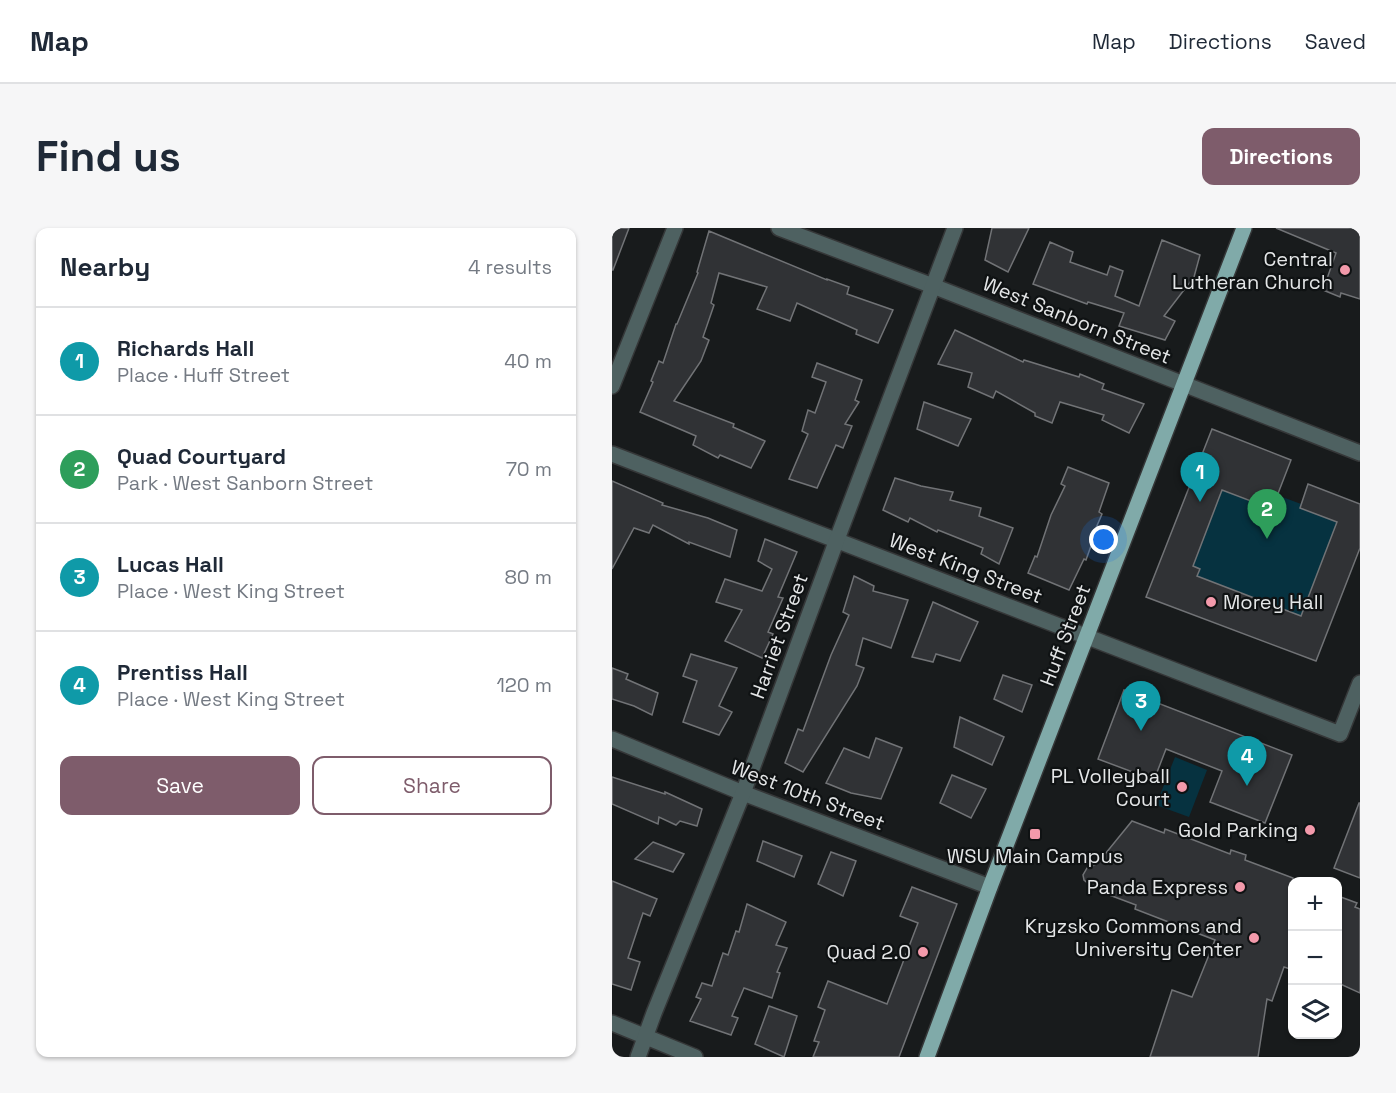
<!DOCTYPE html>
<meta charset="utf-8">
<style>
:root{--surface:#fff;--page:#f6f6f7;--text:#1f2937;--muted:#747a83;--line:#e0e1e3;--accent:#7e5c6b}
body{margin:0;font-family:"Space Grotesk",sans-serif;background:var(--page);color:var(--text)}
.controls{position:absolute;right:18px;bottom:18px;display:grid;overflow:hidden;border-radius:12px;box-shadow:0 2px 4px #0004}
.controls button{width:54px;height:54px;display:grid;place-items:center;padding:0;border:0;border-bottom:2px solid var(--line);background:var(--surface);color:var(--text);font:30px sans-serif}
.you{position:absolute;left:492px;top:312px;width:21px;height:21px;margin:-15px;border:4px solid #fff;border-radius:50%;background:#1a73e8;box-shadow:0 0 0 9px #1a73e833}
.badge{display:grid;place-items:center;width:39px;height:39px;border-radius:50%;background:var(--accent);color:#fff;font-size:20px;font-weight:700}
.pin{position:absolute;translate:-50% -50px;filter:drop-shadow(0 2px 3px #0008)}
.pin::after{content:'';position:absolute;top:32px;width:21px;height:18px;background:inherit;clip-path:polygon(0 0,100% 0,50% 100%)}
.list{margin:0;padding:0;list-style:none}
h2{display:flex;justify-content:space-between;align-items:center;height:78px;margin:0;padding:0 24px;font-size:26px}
h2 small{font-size:20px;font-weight:400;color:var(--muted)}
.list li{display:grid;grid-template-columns:39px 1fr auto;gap:18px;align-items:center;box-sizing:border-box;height:108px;padding:0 24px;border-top:2px solid var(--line)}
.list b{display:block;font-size:22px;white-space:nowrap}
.list p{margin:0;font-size:20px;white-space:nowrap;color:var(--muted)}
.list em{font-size:20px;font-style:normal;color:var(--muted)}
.actions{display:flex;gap:12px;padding:18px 24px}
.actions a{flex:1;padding:14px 0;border:2px solid var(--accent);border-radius:12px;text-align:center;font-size:21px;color:var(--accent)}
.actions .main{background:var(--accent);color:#fff}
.icon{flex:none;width:33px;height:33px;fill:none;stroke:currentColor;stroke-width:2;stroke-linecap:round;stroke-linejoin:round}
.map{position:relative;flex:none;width:748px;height:829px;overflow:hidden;border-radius:12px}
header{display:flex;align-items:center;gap:36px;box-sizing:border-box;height:84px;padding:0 30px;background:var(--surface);border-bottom:2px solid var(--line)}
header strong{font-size:28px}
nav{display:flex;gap:33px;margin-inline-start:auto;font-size:21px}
.intro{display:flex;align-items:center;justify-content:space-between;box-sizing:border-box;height:144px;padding:0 36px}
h1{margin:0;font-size:42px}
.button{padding:15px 27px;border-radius:12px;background:var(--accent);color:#fff;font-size:21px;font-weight:700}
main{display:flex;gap:36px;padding:0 36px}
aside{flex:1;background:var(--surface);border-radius:12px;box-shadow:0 2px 4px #0004}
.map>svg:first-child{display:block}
.green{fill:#063240}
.building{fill:#303235;stroke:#717376;stroke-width:1.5}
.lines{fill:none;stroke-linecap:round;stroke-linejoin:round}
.minor-casing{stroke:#353738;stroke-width:18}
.major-casing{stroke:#353738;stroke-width:18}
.minor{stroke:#4e6161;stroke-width:15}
.major{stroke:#80aaa9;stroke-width:15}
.poi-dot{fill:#f39aab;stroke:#0f1213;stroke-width:2}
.labels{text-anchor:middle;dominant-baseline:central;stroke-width:4.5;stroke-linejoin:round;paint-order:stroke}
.poi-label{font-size:20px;fill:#e4e6e7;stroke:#0f1213;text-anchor:end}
.street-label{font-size:20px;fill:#e4e6e7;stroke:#0f1213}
</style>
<header>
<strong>Map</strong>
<nav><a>Map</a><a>Directions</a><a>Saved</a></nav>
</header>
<div class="intro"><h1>Find us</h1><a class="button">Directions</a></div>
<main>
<aside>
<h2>Nearby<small>4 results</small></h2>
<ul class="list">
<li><span class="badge" style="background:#0f9aa8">1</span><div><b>Richards Hall</b><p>Place · Huff Street</p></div><em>40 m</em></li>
<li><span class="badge" style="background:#2e9e5b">2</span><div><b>Quad Courtyard</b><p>Park · West Sanborn Street</p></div><em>70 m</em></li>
<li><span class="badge" style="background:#0f9aa8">3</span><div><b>Lucas Hall</b><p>Place · West King Street</p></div><em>80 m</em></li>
<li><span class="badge" style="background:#0f9aa8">4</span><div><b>Prentiss Hall</b><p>Place · West King Street</p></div><em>120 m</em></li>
</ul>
<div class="actions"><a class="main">Save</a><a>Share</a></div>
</aside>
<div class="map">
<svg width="748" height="829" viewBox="0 0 748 829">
<rect width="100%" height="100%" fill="#181b1c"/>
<g class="green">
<path d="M610,262L665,267L689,276L688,280L725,294L689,388L585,348L588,341L581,338Z"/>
<path d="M563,529L595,542L577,589L544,577Z"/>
</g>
<g class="building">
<path d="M0,0H17L1,42H0Z"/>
<path d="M380,0H417L396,44L373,32Z"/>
<path d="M664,0H748V71L729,65L728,69L711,62L724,25Z"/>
<path d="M97,3L215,52V51L237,59L235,66L281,82L266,115L244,106L245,102L185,75L178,93L145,81L155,59L107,45L99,75L102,77L91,109L97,112L89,133L62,173L122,196L121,199L153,213L139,240L108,227L106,230L81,217L84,208L28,184L41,154L39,153L47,133L51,135L64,96H65L86,45L85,44Z"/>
<path d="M550,12L588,27L582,49L552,88L563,93L553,112L507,98L512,85L476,74L475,76L421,56L438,14L461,24L458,34L495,47L498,38L511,43L503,68L527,78Z"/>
<path d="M343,102L411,134L412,132L467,149L468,146L492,156L490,161L532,176L517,205L490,192L492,187L448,174L440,195L423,188V185L384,163L381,170L356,159L360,145L326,136Z"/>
<path d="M205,135L250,152L243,172L247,174L233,196L240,198L231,220L224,217L205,260L177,251L196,206L190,203L196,182L203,185L214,154L200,149Z"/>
<path d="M312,174L359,191L346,218L305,201Z"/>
<path d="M600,201L679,232L660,281L610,262L581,338L588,341L585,348L689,388L725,294L688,280L696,256L748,276V320L704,433L534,369Z"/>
<path d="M456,239L497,255L487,284L490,286L478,314L480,315L474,332L472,331L457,362L416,345L423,328L425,329L439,287L453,258L449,256Z"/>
<path d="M283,250L309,258L341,264L338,272L369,280L367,288L401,300L387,336L369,326L371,320L326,302L325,304L298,290L296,294L271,282Z"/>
<path d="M0,253L51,275L50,277L96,290L125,302L118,329L77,314V316L41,297L37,305L22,300L0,341Z"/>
<path d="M153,311L185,324L166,369L171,370L156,404L161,406L150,430L113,413L130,382L104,374L113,351L150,363L160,341L146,333Z"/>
<path d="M242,348L262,358L261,363L296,372L279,420L251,410L244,437L252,440L245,458L191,544L173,535L186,501L191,503L219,427L237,387L231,384Z"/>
<path d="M321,374L366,394L348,433L324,426L321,434L300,429Z"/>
<path d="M79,426L125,440L107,478L120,484L107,507L71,494L85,453L71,448Z"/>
<path d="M0,440L16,446L14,451L46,465L40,487L22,478L0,471Z"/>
<path d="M391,447L420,457L410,484L382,471Z"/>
<path d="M512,462L680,527L653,595L598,574L610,543L554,521L542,552L486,531Z"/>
<path d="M348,489L392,509L380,537L342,519Z"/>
<path d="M264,510L290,520L269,571L239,565L214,555L232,520L257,530Z"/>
<path d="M340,547L374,561L359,590L328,575Z"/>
<path d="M0,549L53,566V564L90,581L85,598L68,593L64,597L47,589L46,596L0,576Z"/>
<path d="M747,575H748V650L722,640Z"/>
<path d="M520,593L552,605L553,601L618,626L619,622L634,627L633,632L681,650V742L672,739L660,773L655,771L646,829H538L560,762L580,769L603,712L523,681L524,677L492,665L495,656L479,658L472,652L471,647L475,640L485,636Z"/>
<path d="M151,613L190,628L182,649L145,633Z"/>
<path d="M41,614L72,626L61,644L23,631Z"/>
<path d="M219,624L244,633L231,668L206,656Z"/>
<path d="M0,653L45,671L38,688L31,685L16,730L28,734L19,762L0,756Z"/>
<path d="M300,659L345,676L287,829H201L207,814L202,813L213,782L206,779L216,753L275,776L306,695L288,688Z"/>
<path d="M726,668L745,675L743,679L748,681V765L726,755Z"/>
<path d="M135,676L174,694L164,717L175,720L165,744L168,745L160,770L132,760L120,788L126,790L119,807L78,793L89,771L84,769L90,755L100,758L111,725L116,727L124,703L127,704Z"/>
<path d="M157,778L185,788L172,829L143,816Z"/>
</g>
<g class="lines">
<defs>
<g id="minor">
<path d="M167,0L321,58L748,225"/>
<path d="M0,158L63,0"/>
<path d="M0,226C242,320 486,412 728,506L748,455"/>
<path d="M0,511L131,565L378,659"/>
<path d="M0,795L83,829"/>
<path d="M26,829L42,785L131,565L224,314L343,0"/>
</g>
<path id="major" d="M315,829L378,659L632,0"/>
</defs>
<use href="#minor" class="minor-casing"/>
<use href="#major" class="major-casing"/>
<use href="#minor" class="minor"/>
<use href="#major" class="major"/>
</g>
<g class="poi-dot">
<circle cx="733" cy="42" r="6"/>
<circle cx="599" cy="374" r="6"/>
<circle cx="570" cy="559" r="6"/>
<circle cx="698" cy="602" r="6"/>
<rect x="417" y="600" width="12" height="12" rx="3"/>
<circle cx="628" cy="659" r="6"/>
<circle cx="642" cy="710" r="6"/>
<circle cx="311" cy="724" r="6"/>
</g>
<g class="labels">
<g class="poi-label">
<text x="721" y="31">Central<tspan x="721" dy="23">Lutheran Church</tspan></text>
<text x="611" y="374" text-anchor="start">Morey Hall</text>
<text x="558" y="548">PL Volleyball<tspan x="558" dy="23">Court</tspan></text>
<text x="686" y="602">Gold Parking</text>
<text x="423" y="628" text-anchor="middle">WSU Main Campus</text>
<text x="616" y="659">Panda Express</text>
<text x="630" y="698">Kryzsko Commons and<tspan x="630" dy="23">University Center</tspan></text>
<text x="299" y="724">Quad 2.0</text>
</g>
<g class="street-label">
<text transform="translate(465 92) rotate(22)">West Sanborn Street</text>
<text transform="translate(354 340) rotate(21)">West King Street</text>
<text transform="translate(453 407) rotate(-69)">Huff Street</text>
<text transform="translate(167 408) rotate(-70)">Harriet Street</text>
<text transform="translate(196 567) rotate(21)">West 10th Street</text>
</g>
</g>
</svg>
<div class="controls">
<button>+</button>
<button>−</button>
<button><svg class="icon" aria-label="layers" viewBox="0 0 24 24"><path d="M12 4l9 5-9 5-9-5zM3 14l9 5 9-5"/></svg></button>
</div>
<div class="you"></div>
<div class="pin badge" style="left:588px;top:274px;background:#0f9aa8">1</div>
<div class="pin badge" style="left:655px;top:311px;background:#2e9e5b">2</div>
<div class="pin badge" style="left:529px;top:503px;background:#0f9aa8">3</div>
<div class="pin badge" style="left:635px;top:558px;background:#0f9aa8">4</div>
</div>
</main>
